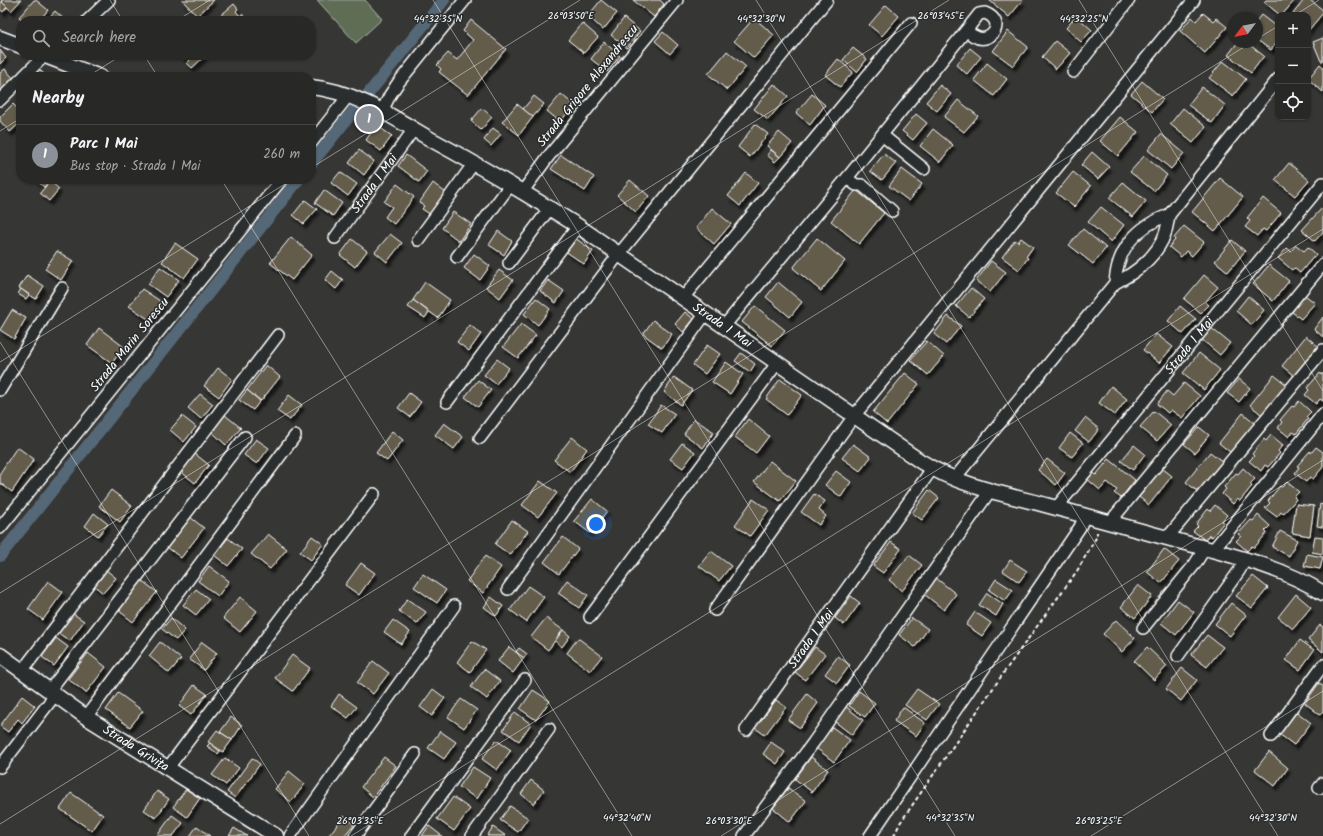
<!DOCTYPE html>
<meta charset="utf-8">
<style>
:root{--surface:#282827;--page:#30302f;--text:#f1f3f6;--muted:#a5a6a7;--line:#444;--accent:#8c9099}
body{margin:0;font-family:Kalam,sans-serif;background:var(--page);color:var(--text)}
.controls{position:absolute;right:12px;top:12px;display:grid;overflow:hidden;border-radius:8px;box-shadow:0 1px 3px #0004}
.controls button{width:36px;height:36px;display:grid;place-items:center;padding:0;border:0;border-bottom:1px solid var(--line);background:var(--surface);color:var(--text);font:20px sans-serif}
.compass{position:absolute;left:1227px;top:12px;width:36px;height:36px;border-radius:50%;background:var(--surface);box-shadow:0 1px 3px #0004;rotate:238deg}
.you{position:absolute;left:596px;top:524px;width:14px;height:14px;margin:-10px;border:3px solid #fff;border-radius:50%;background:#1a73e8;box-shadow:0 0 0 6px #1a73e833}
.badge{display:grid;place-items:center;width:26px;height:26px;border-radius:50%;background:var(--accent);color:#fff;font-size:13px;font-weight:700}
.pin{position:absolute;translate:-50% -50%;border:2px solid #fff;box-shadow:0 1px 4px #0006}
.list{margin:0;padding:0;list-style:none}
h2{display:flex;justify-content:space-between;align-items:center;height:52px;margin:0;padding:0 16px;font-size:17px}
h2 small{font-size:13px;font-weight:400;color:var(--muted)}
.list li{display:grid;grid-template-columns:26px 1fr auto;gap:12px;align-items:center;box-sizing:border-box;height:60px;padding:0 16px;border-top:1px solid var(--line)}
.list b{display:block;font-size:15px;white-space:nowrap}
.list p{margin:0;font-size:13px;white-space:nowrap;color:var(--muted)}
.list em{font-size:13px;font-style:normal;color:var(--muted)}
.icon{flex:none;width:22px;height:22px;fill:none;stroke:currentColor;stroke-width:2;stroke-linecap:round;stroke-linejoin:round}
.map{position:relative;flex:none;width:1323px;height:836px;overflow:hidden}
.search{position:absolute;background:var(--surface);box-shadow:0 1px 3px #0004;left:16px;top:16px;width:300px;height:44px;display:flex;align-items:center;gap:10px;box-sizing:border-box;padding:0 14px;border-radius:16px;color:var(--muted);font-size:15px}
.panel{position:absolute;background:var(--surface);box-shadow:0 1px 3px #0004;left:16px;top:72px;width:300px;height:112px;border-radius:16px}
.map>svg:first-child{display:block}
.green{fill:#5e6d55;stroke:#aeb6aa}
.lines{fill:none;stroke-linecap:round;stroke-linejoin:round}
.canal{stroke:#546777;stroke-width:12}
.building{fill:#645c4c;stroke:#fff;filter:url(#shadow)}
.minor-casing{stroke:#fff;stroke-width:14}
.tertiary-casing{stroke:#fff;stroke-width:17}
.path{stroke:#fff;stroke-width:2;stroke-dasharray:4 3;stroke-linecap:butt}
.minor{stroke:#2a2d2e;stroke-width:11}
.tertiary{stroke:#2a2d2e;stroke-width:14}
.ticks{fill:none;stroke:#fff;stroke-width:1;stroke-opacity:0.45}
.labels{text-anchor:middle;dominant-baseline:central;stroke-width:3;stroke-linejoin:round;paint-order:stroke}
.street-label{font-size:13px;fill:#fff;stroke:#2a2d2e}
.ticks-label{font-size:10px;text-anchor:middle;fill:#fff;stroke:#2a2d2e;stroke-width:3;stroke-linejoin:round;paint-order:stroke}
</style>
<div class="map">
<svg width="1323" height="836" viewBox="0 0 1323 836">
<defs>
<filter id="shadow"><feDropShadow dx="2.5" dy="4.5" stdDeviation="1" flood-color="#0009"/></filter>
</defs>
<rect width="100%" height="100%" fill="#363634"/>
<filter id="ink" filterUnits="userSpaceOnUse"><feTurbulence type="fractalNoise" baseFrequency=".025" numOctaves="2"/><feDisplacementMap in="SourceGraphic" scale="8" xChannelSelector="R" yChannelSelector="G"/><feConvolveMatrix kernelMatrix="1 2 1 2 8 2 1 2 1" color-interpolation-filters="sRGB"/></filter>
<g filter="url(#ink)">
<path class="green" d="M317,0H365L382,19L356,43Z"/>
<g class="lines">
<g class="canal">
<path d="M368,94L444,0"/>
<path d="M311,164L355,109"/>
<path d="M0,556L299,179"/>
</g>
</g>
<g class="building">
<path d="M2,0H21L11,11L1,1Z"/>
<path d="M34,0H36L48,10L39,21H24L19,17Z"/>
<path d="M182,0H214L197,16Z"/>
<path d="M601,0L617,13L603,30L588,16Z"/>
<path d="M633,0H660L664,4L654,17Z"/>
<path d="M989,0H1023L1009,17Z"/>
<path d="M1266,0H1295L1282,15H1280L1264,2Z"/>
<path d="M1304,0H1310L1323,10V13L1308,31V15H1292Z"/>
<path d="M1,1L7,7L3,12L0,9Z"/>
<path d="M234,4L238,9L236,11L240,16L242,14L247,19L244,21H214Z"/>
<path d="M886,5L899,16L882,36L869,25Z"/>
<path d="M55,11L66,21H46Z"/>
<path d="M1203,13L1213,21L1216,18L1227,27L1205,53L1180,31L1192,17L1196,21Z"/>
<path d="M1261,15L1278,28V41L1271,50L1257,40V20Z"/>
<path d="M1076,16L1092,30L1081,42L1066,28Z"/>
<path d="M624,18L640,31L627,48L611,35Z"/>
<path d="M754,18L774,35L754,58L734,41Z"/>
<path d="M471,20L506,49L468,95L439,72L441,69L437,65L448,53L457,60L473,40L463,31Z"/>
<path d="M582,23L598,37L584,53L568,40Z"/>
<path d="M1008,31L1028,47L1013,66L993,51Z"/>
<path d="M663,32L678,45L670,54L655,41Z"/>
<path d="M1323,38V61H1321L1313,42Z"/>
<path d="M1055,41L1070,53L1056,69L1042,57Z"/>
<path d="M604,42L620,56L607,72L591,59Z"/>
<path d="M1238,42H1246L1264,56L1251,73L1228,55Z"/>
<path d="M853,48L867,59L857,72L843,60Z"/>
<path d="M970,48L981,57L967,74L956,65Z"/>
<path d="M0,50L6,58L0,64Z"/>
<path d="M727,51L746,67L727,90L708,74Z"/>
<path d="M181,55H206L192,68L187,63L190,60L186,56L183,58Z"/>
<path d="M838,59L853,72L840,87L825,75Z"/>
<path d="M1223,61L1246,79L1233,96L1209,78Z"/>
<path d="M987,63L1007,79L994,96L974,80Z"/>
<path d="M1320,64L1323,67V92L1308,79Z"/>
<path d="M5,69L14,79L0,91V73Z"/>
<path d="M39,69L47,77H30Z"/>
<path d="M1142,81L1163,99L1152,112L1131,94Z"/>
<path d="M774,84L788,96L768,120L754,109Z"/>
<path d="M940,85L951,94L937,111L926,102Z"/>
<path d="M1202,87L1225,105L1212,123L1188,105Z"/>
<path d="M561,94L574,105L560,122L547,111Z"/>
<path d="M812,94L825,105L810,125L796,113Z"/>
<path d="M534,96L544,104L533,117L523,109Z"/>
<path d="M958,100L978,116L964,132L944,117Z"/>
<path d="M13,104L21,112V122L10,132L0,121V117Z"/>
<path d="M517,104L533,117L519,135L502,122Z"/>
<path d="M482,108L492,117L481,130L471,121Z"/>
<path d="M1183,108L1206,127L1193,143L1170,124Z"/>
<path d="M916,114L927,123L913,140L902,131Z"/>
<path d="M1120,117L1138,132L1118,156L1100,141Z"/>
<path d="M755,124L768,134L750,157L738,147Z"/>
<path d="M376,125L392,136L381,151L366,140Z"/>
<path d="M493,128L501,134L491,146L484,140Z"/>
<path d="M933,129L953,145L940,162L920,146Z"/>
<path d="M779,132L792,143L780,157L767,146Z"/>
<path d="M1161,134L1184,153L1171,169L1148,150Z"/>
<path d="M359,150L374,161L364,175L349,163Z"/>
<path d="M771,150L780,157L775,162L767,155Z"/>
<path d="M1092,152L1109,167L1098,179L1081,165Z"/>
<path d="M884,154L896,163L882,180L870,171Z"/>
<path d="M406,155L427,171L419,182L398,166Z"/>
<path d="M561,155L594,177L585,191L551,169Z"/>
<path d="M1144,156L1167,175L1154,191L1130,172Z"/>
<path d="M1289,163L1309,180L1295,196L1275,180Z"/>
<path d="M902,169L922,184L909,201L889,186Z"/>
<path d="M340,172L357,184L348,196L331,183Z"/>
<path d="M1073,172L1091,186L1074,207L1056,193Z"/>
<path d="M746,173L758,183L740,206L728,196Z"/>
<path d="M1220,178L1243,197L1215,231L1192,212Z"/>
<path d="M35,179H51L44,187Z"/>
<path d="M630,180L649,196L636,212L617,195Z"/>
<path d="M50,181L59,189L49,201L40,193Z"/>
<path d="M1123,182L1146,201L1133,217L1109,198Z"/>
<path d="M433,183L446,193L431,215L422,209L424,206L419,203Z"/>
<path d="M397,184L414,197L394,224L385,217L392,207L384,202Z"/>
<path d="M324,190L342,203L333,216L315,203Z"/>
<path d="M856,190L884,213L859,244L831,221Z"/>
<path d="M1263,198L1281,213L1266,231L1263,229L1257,236L1245,227L1250,221L1247,218Z"/>
<path d="M305,200L317,209L304,224L293,215Z"/>
<path d="M1101,207L1124,225L1111,242L1088,222Z"/>
<path d="M712,208L731,224L714,244L696,228Z"/>
<path d="M1322,208L1323,209V232L1315,241L1302,230Z"/>
<path d="M453,212L471,224L459,241L442,228Z"/>
<path d="M1184,226L1204,242L1192,256L1186,251L1181,257L1169,247L1175,240L1174,238Z"/>
<path d="M1083,229L1106,248L1093,264L1069,245Z"/>
<path d="M498,231L512,241L504,255L489,245Z"/>
<path d="M390,234L402,243L387,262L375,252Z"/>
<path d="M291,237L312,255L292,280L270,263Z"/>
<path d="M575,238L593,251L584,264L565,251Z"/>
<path d="M817,238L845,261L821,291L793,268Z"/>
<path d="M1021,238L1033,247L1026,257L1028,258L1019,270L1002,257L1015,240L1018,242Z"/>
<path d="M352,239L367,251L355,267L340,255Z"/>
<path d="M1232,240L1245,251L1228,272L1215,261Z"/>
<path d="M175,243L198,259L184,278L162,262Z"/>
<path d="M1296,245L1304,251L1308,247L1316,254L1300,273L1294,268L1292,270L1278,258L1287,248L1291,251Z"/>
<path d="M57,251L73,261L61,280L45,269Z"/>
<path d="M474,254L490,266L480,280L464,268Z"/>
<path d="M991,261L1006,272L990,292L976,281Z"/>
<path d="M1269,265L1289,281L1273,301L1253,284Z"/>
<path d="M160,267L179,280L166,297L148,284Z"/>
<path d="M499,270L513,280L500,298L486,287Z"/>
<path d="M332,271L343,280L336,289L325,280Z"/>
<path d="M27,275L44,286L36,299L19,288Z"/>
<path d="M1204,275L1218,287L1205,302L1209,305L1201,313L1184,299Z"/>
<path d="M548,280L564,291L556,303L540,291Z"/>
<path d="M425,282L450,300L438,318L413,300Z"/>
<path d="M778,282L802,302L790,317L766,297Z"/>
<path d="M971,288L984,299L969,317L956,306Z"/>
<path d="M21,289L29,295L26,299L18,294Z"/>
<path d="M142,289L163,303L151,321L129,306Z"/>
<path d="M1305,295L1315,303L1301,319L1292,312Z"/>
<path d="M1248,296L1264,310L1252,325L1236,311Z"/>
<path d="M536,298L550,309L538,325L524,314Z"/>
<path d="M413,300L429,312L425,318L408,307Z"/>
<path d="M755,306L785,330L772,346L742,322Z"/>
<path d="M1180,306L1196,319L1183,334L1168,321Z"/>
<path d="M12,310L26,318L14,339L0,330Z"/>
<path d="M685,312L694,319L683,332L675,324Z"/>
<path d="M948,316L961,326L946,344L934,334Z"/>
<path d="M1323,317V337L1314,329Z"/>
<path d="M653,320L672,334L662,348L643,334Z"/>
<path d="M521,324L536,335L518,358L503,347Z"/>
<path d="M470,325L481,334L469,351L457,342Z"/>
<path d="M99,328L124,347L112,363L87,345Z"/>
<path d="M1211,328L1230,343L1220,355L1201,339Z"/>
<path d="M1156,334L1173,347L1159,363L1143,350Z"/>
<path d="M1306,336L1319,347L1294,376L1282,366Z"/>
<path d="M927,341L944,356L928,375L910,360Z"/>
<path d="M707,345L720,354L705,374L693,365Z"/>
<path d="M741,353L755,364L750,372L735,361Z"/>
<path d="M1199,353L1220,370L1204,390L1183,373Z"/>
<path d="M497,359L509,368L496,384L484,375Z"/>
<path d="M726,362L743,374L730,394L712,382Z"/>
<path d="M266,365L280,377L261,401L247,390Z"/>
<path d="M218,368L232,379L219,397L204,386Z"/>
<path d="M905,373L919,384L887,424L873,412Z"/>
<path d="M1320,373L1321,375L1323,373V401L1320,399L1316,404L1305,395L1309,390L1307,388Z"/>
<path d="M1274,375L1287,385L1262,415L1250,405Z"/>
<path d="M674,377L692,390L681,405L664,392Z"/>
<path d="M780,379L802,395L787,415L766,399Z"/>
<path d="M1239,379L1250,388L1239,402L1227,393Z"/>
<path d="M478,380L491,390L478,407L465,397Z"/>
<path d="M1184,383L1200,396L1182,418L1171,410L1168,413L1157,404L1167,391L1173,396Z"/>
<path d="M1111,386L1127,399L1115,415L1099,403Z"/>
<path d="M247,390L260,401L253,410L239,400Z"/>
<path d="M409,393L421,402L410,417L398,408Z"/>
<path d="M200,394L213,404L201,419L188,408Z"/>
<path d="M289,395L302,405L290,420L277,411Z"/>
<path d="M1299,401L1311,412L1306,417L1308,419L1296,434L1293,432L1289,437L1278,428L1282,422L1280,420L1292,406L1294,407Z"/>
<path d="M661,405L675,414L662,433L648,424Z"/>
<path d="M1154,411L1171,425L1157,441L1140,427Z"/>
<path d="M1243,413L1255,423L1231,453L1219,443Z"/>
<path d="M225,415L241,428L226,445L212,432Z"/>
<path d="M182,416L196,427L184,442L170,430Z"/>
<path d="M1085,418L1099,429L1089,442L1075,431Z"/>
<path d="M694,419L714,432L703,448L684,434Z"/>
<path d="M748,419L769,436L756,453L735,437Z"/>
<path d="M444,423L463,437L454,449L435,435Z"/>
<path d="M1199,427L1209,435L1195,453L1184,444Z"/>
<path d="M392,431L403,440L387,461L376,453Z"/>
<path d="M1070,433L1083,443L1072,457L1059,448Z"/>
<path d="M1271,435L1283,445L1278,451L1280,453L1268,467L1265,465L1261,471L1249,461L1254,456L1252,454L1264,439L1266,441Z"/>
<path d="M572,437L587,449L570,472L554,460Z"/>
<path d="M256,439L269,448L257,464L244,455Z"/>
<path d="M682,443L695,452L683,468L670,459Z"/>
<path d="M853,444L871,457L860,471L842,458Z"/>
<path d="M1134,445L1145,454L1133,470L1121,461Z"/>
<path d="M17,447L34,459L12,492L0,483V473Z"/>
<path d="M1316,447L1323,452V467L1313,479L1310,477L1306,482L1295,473L1299,467L1297,466L1310,451L1311,453Z"/>
<path d="M1210,452L1223,462L1198,492L1186,482Z"/>
<path d="M194,453L209,465L195,483L180,471Z"/>
<path d="M1047,459L1065,473L1056,485L1038,470Z"/>
<path d="M1109,459L1135,480L1121,498L1114,493L1117,490L1107,482L1100,490L1086,478L1092,472L1096,475Z"/>
<path d="M770,461L796,481L780,501L754,482Z"/>
<path d="M1162,468L1172,476L1149,505L1139,497Z"/>
<path d="M1243,468L1255,479L1250,484L1252,486L1240,501L1237,499L1233,504L1222,494L1226,489L1224,487L1236,473L1238,474Z"/>
<path d="M836,471L851,482L841,497L825,485Z"/>
<path d="M540,481L557,493L538,517L522,505Z"/>
<path d="M1287,482L1299,492L1294,497L1296,499L1294,502L1283,514L1281,512L1277,517L1265,508L1270,503L1268,501L1280,486L1282,487Z"/>
<path d="M111,490L132,506L120,522L99,506Z"/>
<path d="M929,490L939,498L922,520L912,513Z"/>
<path d="M814,494L825,501L819,510L826,516L819,525L801,512Z"/>
<path d="M592,499L607,511L590,533L574,521Z"/>
<path d="M753,499L769,510L750,536L735,525Z"/>
<path d="M1296,504L1314,506L1310,536L1292,533Z"/>
<path d="M1320,504L1323,505V527L1317,526Z"/>
<path d="M1215,505L1227,515L1222,521L1224,522L1212,537L1209,535L1205,540L1193,531L1198,526L1196,524L1208,509L1210,511Z"/>
<path d="M94,513L108,524L98,536L85,526Z"/>
<path d="M1258,515L1270,526L1265,531L1267,533L1254,548L1252,546L1247,551L1236,541L1241,536L1238,534L1251,520L1253,521Z"/>
<path d="M190,517L204,528L181,558L167,547Z"/>
<path d="M512,520L528,531L510,555L495,544Z"/>
<path d="M1280,531L1297,540L1289,556L1272,547Z"/>
<path d="M268,534L287,549L270,569L251,554Z"/>
<path d="M312,536L323,544L311,560L300,552Z"/>
<path d="M1315,536L1323,537V554L1312,552Z"/>
<path d="M563,537L578,549L559,574L544,562Z"/>
<path d="M228,538L242,549L228,566L214,555Z"/>
<path d="M891,542L901,549L883,573L873,566Z"/>
<path d="M1164,549L1179,561L1161,583L1147,572Z"/>
<path d="M711,551L731,566L719,581L699,566Z"/>
<path d="M1307,554L1323,557L1320,569L1304,566Z"/>
<path d="M909,555L922,565L902,591L889,580Z"/>
<path d="M485,556L501,567L483,593L467,581Z"/>
<path d="M1010,560L1027,571L1019,582L1003,571Z"/>
<path d="M361,563L375,573L359,595L345,585Z"/>
<path d="M209,566L229,581L218,596L198,581Z"/>
<path d="M105,569L116,578L103,593L92,584Z"/>
<path d="M423,574L446,590L437,603L414,587Z"/>
<path d="M1253,576L1268,588L1252,608L1236,596Z"/>
<path d="M936,578L956,594L944,610L924,594Z"/>
<path d="M996,579L1013,590L1005,601L989,590Z"/>
<path d="M141,580L157,592L133,622L118,610Z"/>
<path d="M567,580L588,595L579,608L558,593Z"/>
<path d="M48,581L63,592L43,620L28,609Z"/>
<path d="M1138,585L1152,596L1135,618L1121,607Z"/>
<path d="M528,586L544,597L526,622L510,610Z"/>
<path d="M196,589L209,599L196,615L183,605Z"/>
<path d="M987,593L1003,604L996,616L979,605Z"/>
<path d="M1296,594L1311,607L1293,629L1278,617Z"/>
<path d="M851,596L860,603L844,625L835,618Z"/>
<path d="M240,597L257,611L240,632L223,618Z"/>
<path d="M491,597L503,606L496,616L484,607Z"/>
<path d="M407,599L426,612L417,624L399,611Z"/>
<path d="M1178,600L1194,612L1176,635L1161,623Z"/>
<path d="M1231,603L1246,615L1230,636L1215,624Z"/>
<path d="M975,612L991,623L982,636L966,625Z"/>
<path d="M72,613L84,621L70,641L58,633Z"/>
<path d="M171,618L185,630L176,640L162,629Z"/>
<path d="M546,618L563,630L548,650L531,637Z"/>
<path d="M912,618L928,629L915,647L899,635Z"/>
<path d="M393,620L410,632L401,644L384,632Z"/>
<path d="M1116,620L1135,638L1122,652L1103,634Z"/>
<path d="M1320,625L1323,627V652L1308,640Z"/>
<path d="M563,630L570,636L562,647L555,641Z"/>
<path d="M1207,635L1223,647L1207,667L1191,655Z"/>
<path d="M56,638L68,647L54,666L42,657Z"/>
<path d="M578,638L602,656L590,671L567,653Z"/>
<path d="M1300,640L1314,650L1300,670L1286,660Z"/>
<path d="M472,641L486,650L470,672L457,662Z"/>
<path d="M160,642L181,659L169,673L149,656Z"/>
<path d="M202,642L217,653L204,670L189,659Z"/>
<path d="M509,647L524,658L513,673L498,661Z"/>
<path d="M815,647L825,654L805,680L795,672Z"/>
<path d="M1147,647L1167,666L1154,680L1134,661Z"/>
<path d="M519,648L527,654L524,658L516,652Z"/>
<path d="M88,653L106,667L86,693L68,679Z"/>
<path d="M292,655L310,668L293,691L275,678Z"/>
<path d="M838,656L850,665L837,683L825,674Z"/>
<path d="M373,661L389,673L373,694L357,683Z"/>
<path d="M1182,668L1197,680L1181,701L1166,689Z"/>
<path d="M484,669L500,681L487,699L471,687Z"/>
<path d="M1319,683L1323,686V711L1320,715L1305,703Z"/>
<path d="M194,685L207,694L191,715L179,706Z"/>
<path d="M433,689L445,698L432,716L420,707Z"/>
<path d="M917,689L939,704L927,720L905,705Z"/>
<path d="M533,690L550,701L536,720L520,709Z"/>
<path d="M859,691L875,703L865,717L849,706Z"/>
<path d="M118,693L143,711L130,727L106,710Z"/>
<path d="M339,694L357,707L348,718L331,706Z"/>
<path d="M807,694L818,703L800,728L788,720Z"/>
<path d="M22,696L35,706L22,723L18,719L8,732L0,726Z"/>
<path d="M461,699L477,710L464,728L448,717Z"/>
<path d="M776,700L786,707L765,735L755,728Z"/>
<path d="M845,706L863,720L852,735L834,721Z"/>
<path d="M903,707L925,723L916,736L894,721Z"/>
<path d="M515,712L531,724L519,741L503,730Z"/>
<path d="M1297,712L1311,723L1294,745L1279,734Z"/>
<path d="M231,717L242,725L232,740L220,732Z"/>
<path d="M832,727L850,740L834,762L816,748Z"/>
<path d="M217,730L232,740L223,752L208,742Z"/>
<path d="M440,731L456,742L444,759L428,748Z"/>
<path d="M496,740L511,750L497,770L482,759Z"/>
<path d="M771,742L785,752L777,764L763,754Z"/>
<path d="M210,743L220,751L218,754L207,746Z"/>
<path d="M1269,752L1288,768L1275,786L1255,770Z"/>
<path d="M384,757L396,766L373,797L361,787Z"/>
<path d="M811,757L828,770L812,792L795,779Z"/>
<path d="M225,758L239,768L226,785L212,775Z"/>
<path d="M252,758L260,764L235,798L227,792Z"/>
<path d="M473,767L490,778L477,799L459,787Z"/>
<path d="M289,771L305,784L291,802L275,789Z"/>
<path d="M531,780L544,790L534,804L521,794Z"/>
<path d="M788,788L806,801L790,822L773,808Z"/>
<path d="M186,789L200,798L187,817L173,807Z"/>
<path d="M157,791L169,799L156,818L144,810Z"/>
<path d="M71,793L103,815L92,831L60,809Z"/>
<path d="M453,797L470,809L454,831L437,819Z"/>
<path d="M510,806L528,818L518,832L500,820Z"/>
<path d="M172,815L183,823L173,836H157Z"/>
<path d="M344,816L354,824L344,836H330L329,835Z"/>
<path d="M197,826L210,836H190Z"/>
<path d="M429,826L442,836H422Z"/>
<path d="M493,827L506,836H487Z"/>
<path d="M234,828L247,836H229Z"/>
</g>
<g class="lines">
<defs>
<g id="minor">
<path d="M87,21L109,0"/>
<path d="M1073,72L1129,0"/>
<path d="M23,77L44,56"/>
<path d="M0,100L21,79"/>
<path d="M382,111L390,95L398,83L465,0"/>
<path d="M882,135L924,169"/>
<path d="M311,143L349,95"/>
<path d="M847,178L856,185H862L892,211"/>
<path d="M523,191L548,157L677,0"/>
<path id="s1" d="M335,238L414,129"/>
<path d="M418,240L474,163"/>
<path d="M457,257L511,184"/>
<path d="M509,263L550,208"/>
<path d="M1115,283C1117,249 1137,226 1169,215"/>
<path d="M683,298L911,23"/>
<path d="M725,325L847,178L976,18L979,14L985,13C1008,22 990,46 974,36C971,35 969,32 967,30"/>
<path d="M0,390L62,288"/>
<path d="M447,402L578,226"/>
<path d="M480,438L619,254L827,0"/>
<path d="M954,479L1115,283C1136,273 1157,256 1165,234C1167,228 1168,221 1169,215L1278,79"/>
<path id="s2" d="M1056,508L1323,183"/>
<path d="M1110,522L1323,264"/>
<path d="M0,528L282,179"/>
<path d="M1167,538L1323,350"/>
<path d="M1213,550L1323,414"/>
<path d="M508,589L706,313"/>
<path d="M715,610L854,416L1194,0"/>
<path d="M590,617L778,362"/>
<path d="M1143,628L1195,564L1205,548"/>
<path d="M1178,656L1239,571L1245,560"/>
<path d="M22,671L278,335"/>
<path d="M49,691L245,437"/>
<path d="M86,717L295,436"/>
<path id="s3" d="M746,730L932,469"/>
<path d="M1271,736L1323,665"/>
<path d="M0,767L55,695"/>
<path d="M167,769L374,494"/>
<path d="M1319,788L1323,783"/>
<path d="M290,836L454,606"/>
<path d="M355,836L415,754"/>
<path d="M411,836L525,680"/>
<path d="M472,836L549,729"/>
<path d="M744,836L813,743L990,491"/>
<path d="M870,836L1080,527L1085,515"/>
</g>
<g id="tertiary">
<path d="M0,38L21,46"/>
<path d="M43,55L100,77"/>
<path id="s4" d="M311,87C355,91 394,118 432,140C482,167 530,196 578,226L920,461C956,484 997,493 1038,503C1086,516 1134,529 1182,542C1230,555 1280,566 1323,593"/>
<path id="s5" d="M0,655L86,717L276,836"/>
</g>
</defs>
<use href="#minor" class="minor-casing"/>
<use href="#tertiary" class="tertiary-casing"/>
<path class="path" d="M894,836L900,823L1007,668L1077,571L1097,536V532"/>
<use href="#minor" class="minor"/>
<use href="#tertiary" class="tertiary"/>
</g>
</g>
<path class="ticks" d="M110,0L123,21M433,0L955,836M756,0L1278,836M1079,0L1323,391M1295,15L1319,0M176,21L210,0M1257,39L1278,26M144,55L158,77M87,77L122,55M0,131L21,118M311,168L580,0M221,179L632,836M0,342L309,836M0,362L293,179M0,593L949,0M0,824L1252,42M351,836L1323,229M721,836L1323,460M1091,836L1323,691"/>
<g class="labels">
<g class="street-label">
<text transform="translate(588 86) rotate(-51)">Strada Grigore Alexandrescu</text>
<text stroke="none"><textPath href="#s1" startOffset="67">Strada 1 Mai</textPath></text>
<text stroke="none"><textPath href="#s4" startOffset="478">Strada 1 Mai</textPath></text>
<text transform="translate(130 345) rotate(-51)">Strada Marin Sorescu</text>
<text stroke="none"><textPath href="#s2" startOffset="210">Strada 1 Mai</textPath></text>
<text stroke="none"><textPath href="#s3" startOffset="112">Strada 1 Mai</textPath></text>
<text stroke="none"><textPath href="#s5" startOffset="165">Strada Grivița</textPath></text>
</g>
</g>
<g class="ticks-label">
<text x="571" y="19">26°03'50"E</text>
<text x="941" y="19">26°03'45"E</text>
<text x="438" y="22">44°32'35"N</text>
<text x="761" y="22">44°32'30"N</text>
<text x="1084" y="22">44°32'25"N</text>
<text x="627" y="821">44°32'40"N</text>
<text x="950" y="821">44°32'35"N</text>
<text x="1273" y="821">44°32'30"N</text>
<text x="360" y="824">26°03'35"E</text>
<text x="729" y="824">26°03'30"E</text>
<text x="1099" y="824">26°03'25"E</text>
</g>
</svg>
<div class="controls">
<button>+</button>
<button>−</button>
<button><svg class="icon" aria-label="locate" viewBox="0 0 24 24"><circle cx="12" cy="12" r="6"/><path d="M12 2v4M12 18v4M2 12h4M18 12h4"/></svg></button>
</div>
<svg class="compass" viewBox="-18 -18 36 36"><path d="M0-13l5 13h-10z" fill="#e53935"/><path d="M0 13l5-13h-10z" fill="#a5a6a7"/></svg>
<div class="you"></div>
<div class="pin badge" style="left:369px;top:119px">1</div>
<div class="search"><svg class="icon" aria-label="search" viewBox="0 0 24 24"><circle cx="10" cy="10" r="6"/><path d="M15 15l6 6"/></svg>Search here</div>
<section class="panel">
<h2>Nearby<small></small></h2>
<ul class="list">
<li><span class="badge">1</span><div><b>Parc 1 Mai</b><p>Bus stop · Strada 1 Mai</p></div><em>260 m</em></li>
</ul>
</section>
</div>
